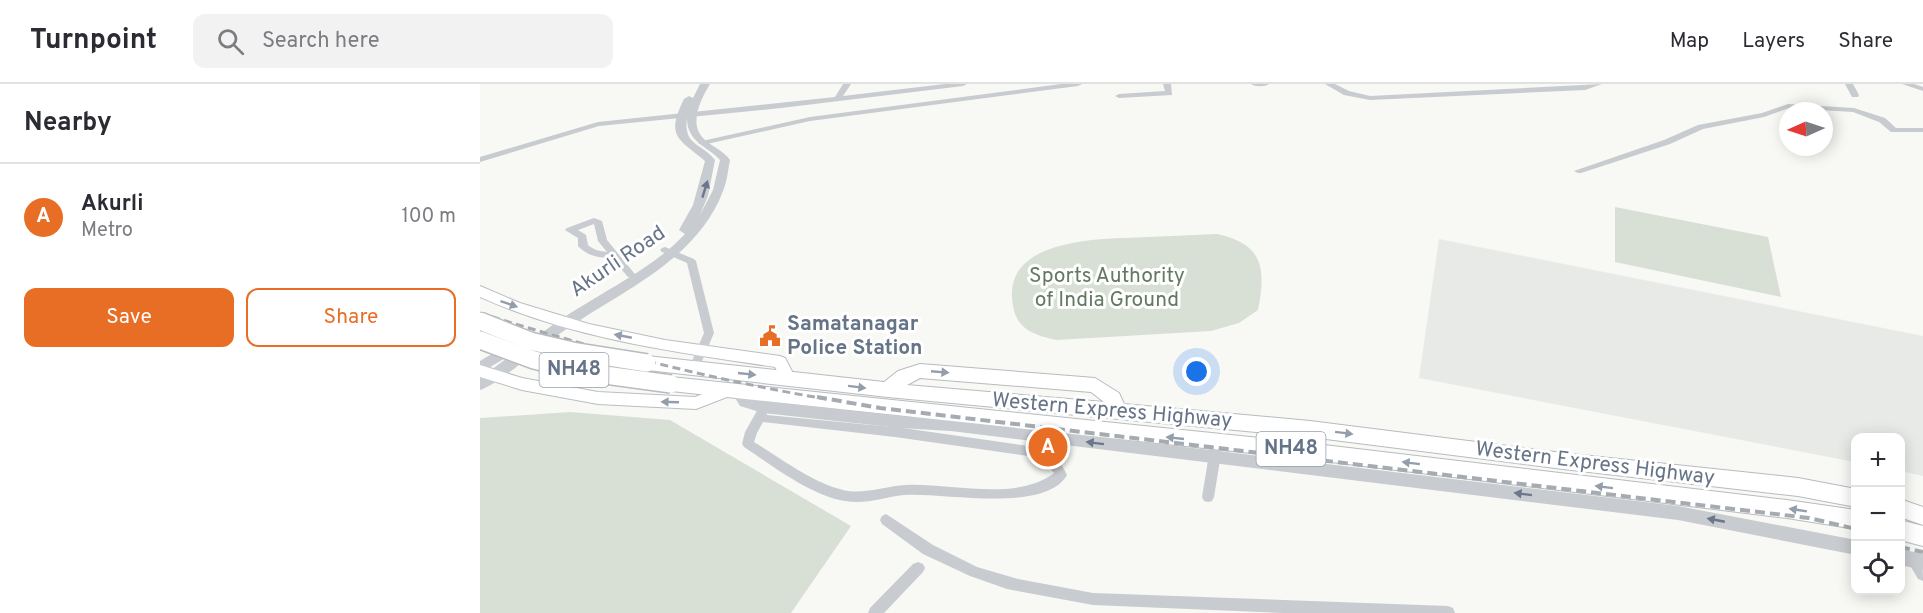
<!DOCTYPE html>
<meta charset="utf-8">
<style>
:root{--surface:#fff;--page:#f2f2f3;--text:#2b2b33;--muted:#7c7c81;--line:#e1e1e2;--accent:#e86d25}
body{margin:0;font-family:Overpass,sans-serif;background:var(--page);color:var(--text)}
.controls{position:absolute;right:18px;bottom:18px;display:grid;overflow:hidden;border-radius:12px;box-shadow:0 3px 15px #0003}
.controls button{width:54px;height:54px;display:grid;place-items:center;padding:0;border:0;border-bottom:2px solid var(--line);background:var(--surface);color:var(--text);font:30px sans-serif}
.compass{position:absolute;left:1299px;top:18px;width:54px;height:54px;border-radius:50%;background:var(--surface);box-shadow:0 3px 15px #0003;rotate:267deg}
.you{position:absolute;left:717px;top:288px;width:21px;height:21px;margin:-15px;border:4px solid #fff;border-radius:50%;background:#1a73e8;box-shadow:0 0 0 9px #1a73e833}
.badge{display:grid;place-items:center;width:39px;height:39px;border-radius:50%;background:var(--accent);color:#fff;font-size:20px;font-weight:700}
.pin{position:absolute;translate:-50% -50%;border:3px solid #fff;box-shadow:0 2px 6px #0006}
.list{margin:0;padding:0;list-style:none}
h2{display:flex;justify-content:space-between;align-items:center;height:78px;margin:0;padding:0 24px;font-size:26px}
h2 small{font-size:20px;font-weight:400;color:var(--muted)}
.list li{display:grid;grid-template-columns:39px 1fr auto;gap:18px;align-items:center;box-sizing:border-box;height:108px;padding:0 24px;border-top:2px solid var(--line)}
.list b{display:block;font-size:22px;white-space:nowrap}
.list p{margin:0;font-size:20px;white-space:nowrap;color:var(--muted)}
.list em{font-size:20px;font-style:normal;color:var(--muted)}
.actions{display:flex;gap:12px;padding:18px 24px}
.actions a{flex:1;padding:14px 0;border:2px solid var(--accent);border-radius:12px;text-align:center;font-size:21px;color:var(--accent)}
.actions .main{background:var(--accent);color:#fff}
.icon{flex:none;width:33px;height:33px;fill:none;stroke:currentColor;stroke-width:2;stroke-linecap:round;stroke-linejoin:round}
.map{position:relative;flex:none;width:1443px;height:529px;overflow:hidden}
header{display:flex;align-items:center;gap:36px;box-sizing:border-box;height:84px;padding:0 30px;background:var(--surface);border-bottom:2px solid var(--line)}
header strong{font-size:28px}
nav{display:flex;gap:33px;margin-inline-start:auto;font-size:21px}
.search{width:420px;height:54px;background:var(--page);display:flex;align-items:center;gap:15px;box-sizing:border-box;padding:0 21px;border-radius:12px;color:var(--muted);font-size:22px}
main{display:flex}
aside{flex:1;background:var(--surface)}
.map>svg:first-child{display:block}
.built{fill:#e8eae8}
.green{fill:#d8e0d6}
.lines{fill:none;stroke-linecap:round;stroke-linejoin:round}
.secondary-casing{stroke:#babec3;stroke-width:2}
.trunk-casing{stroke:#b8bbbf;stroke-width:2}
.minor{fill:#c8cbcf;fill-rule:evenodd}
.tertiary{fill:#c8cbcf;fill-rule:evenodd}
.secondary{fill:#fff;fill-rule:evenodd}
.trunk{fill:#fff;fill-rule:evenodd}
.rail-far1{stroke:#a6abb2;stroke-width:3;stroke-dasharray:8 4.5;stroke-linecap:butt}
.rail{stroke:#a6abb2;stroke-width:4;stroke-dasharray:10 5;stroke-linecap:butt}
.trunk-bridge-casing{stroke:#b8bbbf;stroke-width:20;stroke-linecap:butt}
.trunk-bridge{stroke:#fff;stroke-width:17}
.oneway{fill:#6b788b}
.oneway2{fill:#949eab}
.labels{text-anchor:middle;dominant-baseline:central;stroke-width:6;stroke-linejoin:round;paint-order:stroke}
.shield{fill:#fff;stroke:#949eab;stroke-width:1.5}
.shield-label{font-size:20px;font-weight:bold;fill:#667487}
.street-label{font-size:21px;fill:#667487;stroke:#fff}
.park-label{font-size:21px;fill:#637961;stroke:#fff}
.poi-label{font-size:21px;font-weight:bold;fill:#667487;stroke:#fff;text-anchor:start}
</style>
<header>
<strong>Turnpoint</strong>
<div class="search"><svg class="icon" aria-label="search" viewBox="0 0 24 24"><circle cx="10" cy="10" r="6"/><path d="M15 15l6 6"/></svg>Search here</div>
<nav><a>Map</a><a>Layers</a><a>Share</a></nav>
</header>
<main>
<aside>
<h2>Nearby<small></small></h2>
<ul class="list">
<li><span class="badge">A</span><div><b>Akurli</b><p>Metro</p></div><em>100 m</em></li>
</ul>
<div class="actions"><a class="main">Save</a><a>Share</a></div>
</aside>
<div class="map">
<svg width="1443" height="529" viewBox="0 0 1443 529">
<rect width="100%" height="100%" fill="#f8f8f5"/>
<path class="built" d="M959,155L1443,252V392L1421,387L1420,354H1376L1375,378L939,294Z"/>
<g class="green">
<path d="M1135,123L1288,153L1301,213L1135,178Z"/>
<path d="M737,150C784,160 786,185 778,226L759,239L731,247L576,256C555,251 537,246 533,222C520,152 624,155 668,153C691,152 714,151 737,150Z"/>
<path d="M90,328L190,336L371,442L311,529H0V334Z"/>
</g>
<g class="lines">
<defs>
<g id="secondary">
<path d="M0,202L40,219L109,240L185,256L300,272L305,274L316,295L313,299H303L295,283C194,268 94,255 0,213Z"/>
<path d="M0,281L42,294L118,308L215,313L246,301L252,303L254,307L252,311L216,325L118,320L42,306L0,293Z"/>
</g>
<g id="trunk">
<path d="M167,272L404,298L418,287L440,280L615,294L639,309L644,320L830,337L1083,369L1318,394L1376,405V423L1318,412L1083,385L830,353L408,313L167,286L161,284L158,279L161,274ZM440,294L611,308L624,318L427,301Z"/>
<path d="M191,293L827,359L1307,416L1376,426V445L1307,434L827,375L191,307L184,305L182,300L184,295Z"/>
<path d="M1420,415L1443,423V441L1420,433Z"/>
<path d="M1420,436L1443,442V462L1420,456Z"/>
</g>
</defs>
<use href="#secondary" class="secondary-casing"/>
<use href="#trunk" class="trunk-casing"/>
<g class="minor">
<path d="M363,0H371L363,12L465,0H487L483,2L301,24L119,42L0,78V73L118,38L355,13Z"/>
<path d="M581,0H602L598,2L330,37L222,61L218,59L222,57L330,33Z"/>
<path d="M683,0H691L692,11L639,14L635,12L639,10L685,7Z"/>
<path d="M771,0H789C785,3 775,3 771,0Z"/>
<path d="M845,0H855L869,7L890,12L1122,0L1105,6L890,16L864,11Z"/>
<path d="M1365,0H1373L1379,11L1378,13H1372Z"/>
<path d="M1422,0H1434L1443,3V7Z"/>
<path d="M1308,20L1374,24L1405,34L1416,44H1443V48H1411L1399,38L1373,28L1309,24L1284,33L1223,45L1190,60L1101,89H1098L1094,87L1184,56L1218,41L1282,29Z"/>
<path d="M114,134L122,137L127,156L154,189L156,191L154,193H148L132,174C119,174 107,172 98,162V154L85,146L87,144ZM114,140L118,157L127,168C119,167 114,166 108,161L106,151L98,146Z"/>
<path d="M185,163L214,175L216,177L234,249L219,284L218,287H210L209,284L224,249L207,179L182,168L180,166L182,164Z"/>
<path d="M282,324L286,325L287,331L412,343L414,340L418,338L422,340L423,344L548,362C568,369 578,371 587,391C565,430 462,408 424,411C404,413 385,421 365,417C330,411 293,382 264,363L262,360L265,348L278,325ZM283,338L415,353L548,372L564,378L574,389C536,418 471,399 426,401C405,402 384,411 363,406C333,399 300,374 274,358L277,349Z"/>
<path d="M737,353L741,355L743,358L734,413L732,417L728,418L724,417L722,413L731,358L733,355Z"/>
<path d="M406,430L453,461L497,483L538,495L613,509L968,522L973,524L975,529H803L613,521L527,505L490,492L443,470L402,440L400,436L402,432Z"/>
<path d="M1434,470C1443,474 1443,487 1443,497L1438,495L1427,476L1429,472Z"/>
<path d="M438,478L443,480L445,484L443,488L404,529H388L390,524L433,480Z"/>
</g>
<g class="tertiary">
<path d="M220,0H230C221,15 208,40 224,55C232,63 243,66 250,76C248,86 247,98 243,107C216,179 136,209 78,251C58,264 19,300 0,306V294L34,269L0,289V277L28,260H38L40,263L38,266C61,249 83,233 107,219C141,198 178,179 205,150L199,146L213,121L225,77C199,55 185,53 204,15L209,12L213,14ZM207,34C207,58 226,61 240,76L233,106L220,131L219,133L228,112L235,76C222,59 203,62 207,34Z"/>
<path d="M259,304L264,305L270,314L283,317L420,332L471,335L1198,422L1376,456V471L1198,436L471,347L420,344L283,329L260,322L252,309L254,305Z"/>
<path d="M1420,465L1443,470V486L1420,481Z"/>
</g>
<use href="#secondary" class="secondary"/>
<use href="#trunk" class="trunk"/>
<path class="rail-far1" d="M0,229C114,265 228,295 346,315"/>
<g class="rail">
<path d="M337,313L400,324L1329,434L1376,445"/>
<path d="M1420,463L1443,468"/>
</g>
<defs>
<g id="trunk-bridge">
<path d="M0,237L50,257L97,268L167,279"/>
<path d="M0,256L54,276L103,288L191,300"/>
</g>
</defs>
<use href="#trunk-bridge" class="trunk-bridge-casing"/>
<use href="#trunk-bridge" class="trunk-bridge"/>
</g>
<defs><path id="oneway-solid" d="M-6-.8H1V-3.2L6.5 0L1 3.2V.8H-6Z" transform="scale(1.5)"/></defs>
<g class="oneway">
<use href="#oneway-solid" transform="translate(225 105) rotate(-73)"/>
<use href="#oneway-solid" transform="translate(615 359) rotate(-173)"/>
<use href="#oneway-solid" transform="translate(1043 410) rotate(-173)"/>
<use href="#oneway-solid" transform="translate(1236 436) rotate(-169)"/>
</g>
<g class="oneway2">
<use href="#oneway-solid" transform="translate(29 220) rotate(19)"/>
<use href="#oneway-solid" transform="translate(143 252) rotate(-169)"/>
<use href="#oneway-solid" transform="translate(460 288) rotate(5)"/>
<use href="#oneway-solid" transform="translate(267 290) rotate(6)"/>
<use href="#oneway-solid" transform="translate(377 303) rotate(7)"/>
<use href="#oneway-solid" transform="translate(190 318) rotate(-178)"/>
<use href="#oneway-solid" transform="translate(864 349) rotate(7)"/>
<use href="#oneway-solid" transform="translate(695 354) rotate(-174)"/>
<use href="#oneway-solid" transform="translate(931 379) rotate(-173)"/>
<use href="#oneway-solid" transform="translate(1124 403) rotate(-173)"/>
<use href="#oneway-solid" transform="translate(1318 426) rotate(-171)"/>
</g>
<defs>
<symbol id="civic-bare" viewBox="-9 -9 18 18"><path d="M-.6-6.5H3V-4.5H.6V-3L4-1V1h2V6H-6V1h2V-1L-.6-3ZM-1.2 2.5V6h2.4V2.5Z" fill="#e86d25" stroke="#fff" stroke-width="2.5" paint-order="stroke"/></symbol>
</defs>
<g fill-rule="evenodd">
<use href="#civic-bare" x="275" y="237" width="30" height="30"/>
</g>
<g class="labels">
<g class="shield">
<rect x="59.5" y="269" width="69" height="34" rx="4.5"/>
<rect x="776.5" y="348" width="69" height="34" rx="4.5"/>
</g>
<g class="shield-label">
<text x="94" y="286">NH48</text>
<text x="811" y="365">NH48</text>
</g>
<g class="street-label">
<text transform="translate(138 178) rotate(-34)">Akurli Road</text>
<text transform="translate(632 327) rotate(5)">Western Express Highway</text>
<text transform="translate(1115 380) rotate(7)">Western Express Highway</text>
</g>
<g class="park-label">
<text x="627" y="192">Sports Authority<tspan x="627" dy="24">of India Ground</tspan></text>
</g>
<g class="poi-label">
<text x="307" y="240">Samatanagar<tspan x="307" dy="24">Police Station</tspan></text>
</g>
</g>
</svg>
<div class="controls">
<button>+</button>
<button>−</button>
<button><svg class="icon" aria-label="locate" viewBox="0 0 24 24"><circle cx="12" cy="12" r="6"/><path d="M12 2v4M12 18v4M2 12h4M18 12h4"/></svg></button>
</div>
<svg class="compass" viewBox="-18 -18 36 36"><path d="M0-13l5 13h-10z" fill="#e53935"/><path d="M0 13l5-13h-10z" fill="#7c7c81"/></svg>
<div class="you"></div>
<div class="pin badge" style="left:568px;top:363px">A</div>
</div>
</main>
